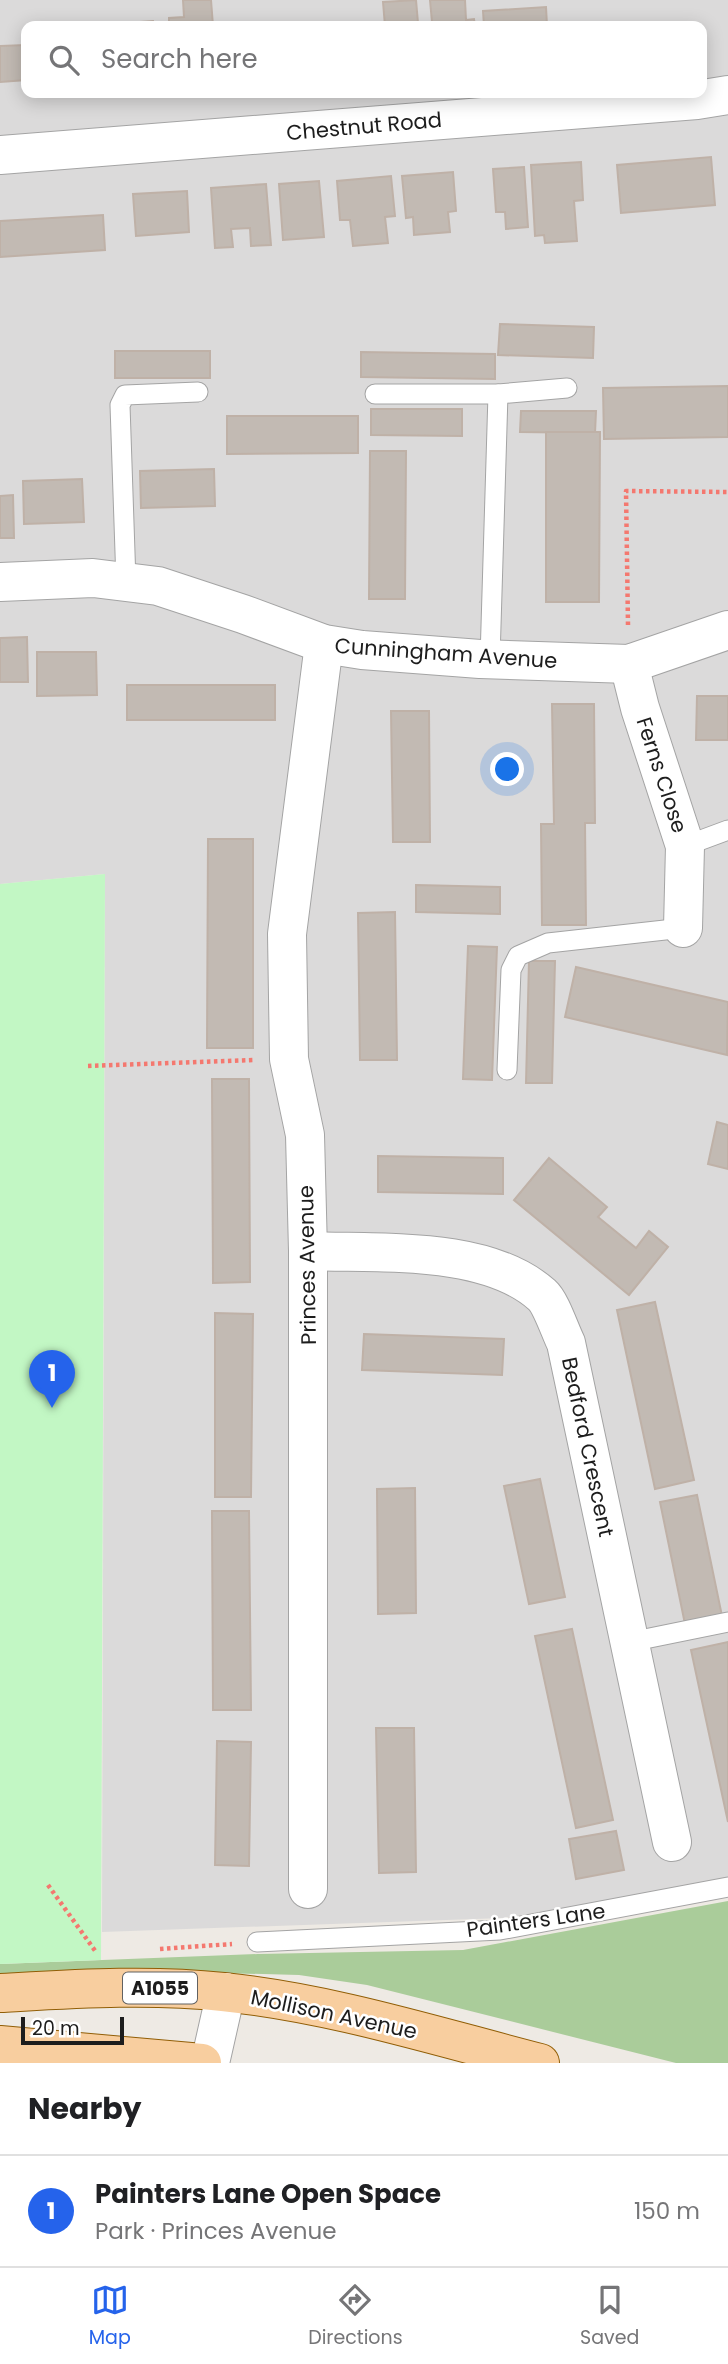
<!DOCTYPE html>
<meta charset="utf-8">
<style>
:root{--surface:#fff;--page:#f2f2f2;--text:#202124;--muted:#757577;--line:#e0e0e0;--accent:#2563eb}
body{margin:0;font-family:Poppins,sans-serif;background:var(--page);color:var(--text)}
.scale{position:absolute;left:21px;bottom:18px;width:103px;box-sizing:border-box;padding-left:7px;border:4px solid #1d1d1d;border-top:0;font-size:19px;line-height:24px;white-space:nowrap;color:#1d1d1d;-webkit-text-stroke:5px #fff;paint-order:stroke}
.you{position:absolute;left:508px;top:770px;width:24px;height:24px;margin:-18px;border:5px solid #fff;border-radius:50%;background:#1a73e8;box-shadow:0 0 0 10px #1a73e833}
.badge{display:grid;place-items:center;width:46px;height:46px;border-radius:50%;background:var(--accent);color:#fff;font-size:23px;font-weight:700}
.pin{position:absolute;translate:-50% -58px;filter:drop-shadow(0 2px 4px #0008)}
.pin::after{content:'';position:absolute;top:37px;width:24px;height:21px;background:inherit;clip-path:polygon(0 0,100% 0,50% 100%)}
.list{margin:0;padding:0;list-style:none}
h2{display:flex;justify-content:space-between;align-items:center;height:91px;margin:0;padding:0 28px;font-size:30px}
h2 small{font-size:23px;font-weight:400;color:var(--muted)}
.list li{display:grid;grid-template-columns:46px 1fr auto;gap:21px;align-items:center;box-sizing:border-box;height:112px;padding:0 28px;border-top:2px solid var(--line)}
.list b{display:block;font-size:26px;white-space:nowrap}
.list p{margin:0;font-size:23px;white-space:nowrap;color:var(--muted)}
.list em{font-size:23px;font-style:normal;color:var(--muted)}
.icon{flex:none;width:38px;height:38px;fill:none;stroke:currentColor;stroke-width:2;stroke-linecap:round;stroke-linejoin:round}
.map{position:relative;flex:none;width:728px;height:2063px;overflow:hidden}
.search{position:absolute;background:var(--surface);box-shadow:0 4px 18px #0003;left:21px;right:21px;top:21px;height:77px;display:flex;align-items:center;gap:18px;box-sizing:border-box;padding:0 24px;border-radius:14px;color:var(--muted);font-size:26px}
.sheet{height:203px;background:var(--surface)}
nav{display:flex;justify-content:space-around;align-items:center;box-sizing:border-box;height:98px;border-top:2px solid var(--line);background:var(--surface);font-size:19px;color:var(--muted)}
nav a{display:grid;justify-items:center;gap:4px}
nav .on{color:var(--accent)}
.map>svg:first-child{display:block}
.residential{fill:#dbdada;fill-rule:evenodd}
.forest{fill:#aacc9a}
.park{fill:#c2f7c4}
.building{fill:#c2bab3;stroke:#bfb1a7;stroke-width:2}
.lines{fill:none;stroke-linecap:round;stroke-linejoin:round}
.service-casing{stroke:#a4a4a4;stroke-width:21}
.minor-casing{stroke:#a4a4a4;stroke-width:40}
.primary-casing{stroke:#915e06;stroke-width:40}
.path{stroke:#f4786f;stroke-width:4.5;stroke-dasharray:3.5 3.5;stroke-linecap:butt}
.service{stroke:#fff;stroke-width:19}
.minor{stroke:#fff;stroke-width:38}
.primary{stroke:#f8ce9f;stroke-width:38}
.labels{text-anchor:middle;dominant-baseline:central;stroke-width:5;stroke-linejoin:round;paint-order:stroke}
.shield{fill:#fff;stroke:#616161;stroke-width:2}
.shield-label{font-size:19px;font-weight:bold;fill:#1d1d1d}
.street-label{font-size:21px;fill:#1d1d1d;stroke:#fff}
</style>
<div class="map">
<svg width="728" height="2063" viewBox="0 0 728 2063">
<rect width="100%" height="100%" fill="#eeeae4"/>
<path class="residential" d="M0,0H728V1880L503,1918L102,1932L105,874L0,884ZM26,26H702V93H26Z"/>
<path class="forest" d="M728,1901V2063H676L367,1985L299,1975L145,1971L0,1978V1964L258,1954L463,1950Z"/>
<path class="park" d="M105,874L101,1960L0,1964V884Z"/>
<g class="building">
<path d="M183,0H211L213,26H169V18L184,17Z"/>
<path d="M416,0L418,23L432,22L430,0H465L466,20L474,19L475,26H385L383,2Z"/>
<path d="M546,7L547,26H484L483,11Z"/>
<path d="M153,21L154,26H113V24Z"/>
<path d="M26,45V80L0,82V46Z"/>
<path d="M711,157L715,205L621,213L617,165Z"/>
<path d="M581,162L583,200L574,201L577,241L545,243L544,235L535,236L531,165Z"/>
<path d="M524,167L528,227L506,229L505,212H496L493,169Z"/>
<path d="M453,172L456,211L448,212L450,232L414,235L413,217L406,218L402,176Z"/>
<path d="M391,176L395,216L385,217L388,243L353,246L350,220H340L337,181Z"/>
<path d="M319,181L324,237L283,240L279,184Z"/>
<path d="M266,184L271,245L251,246L250,228L231,229L233,247L215,248L211,188Z"/>
<path d="M187,191L189,232L136,236L133,194Z"/>
<path d="M103,215L105,250L0,257V221Z"/>
<path d="M500,324L594,327L593,358L498,355Z"/>
<rect x="115" y="351" width="95" height="27"/>
<path d="M361,352L495,354V379L361,377Z"/>
<path d="M728,386V437L604,439L603,388Z"/>
<path d="M371,409H462V436L371,435Z"/>
<path d="M521,411H596L595,433L520,432Z"/>
<path d="M227,416H358V453L227,454Z"/>
<path d="M546,432H600L599,602H546Z"/>
<path d="M370,451H406L405,599H369Z"/>
<path d="M214,469L215,506L141,508L140,471Z"/>
<path d="M82,479L84,522L24,524L23,481Z"/>
<path d="M13,495L14,538H0V496Z"/>
<path d="M27,637L28,682H0V638Z"/>
<path d="M37,652H96L97,695L37,696Z"/>
<rect x="127" y="685" width="148" height="35"/>
<path d="M697,696H728V740H696Z"/>
<path d="M552,704H594L595,823H585L586,925H542L541,824H554Z"/>
<path d="M391,711H429L430,842H393Z"/>
<path d="M208,839H253V1048H207Z"/>
<path d="M416,885L500,887V914L416,912Z"/>
<path d="M395,912L397,1060H360L358,913Z"/>
<path d="M468,946L497,947L492,1080L463,1079Z"/>
<path d="M529,961H555L552,1083H526Z"/>
<path d="M576,967L728,1002L727,1055L565,1017Z"/>
<path d="M212,1079H249L250,1282L213,1283Z"/>
<path d="M717,1122L728,1125V1169L708,1164Z"/>
<path d="M378,1156L503,1158V1194L378,1192Z"/>
<path d="M549,1158L607,1207L598,1217L636,1248L649,1231L668,1247L629,1295L514,1200Z"/>
<path d="M655,1302L694,1480L655,1489L617,1310Z"/>
<path d="M215,1313L253,1314L251,1497H215Z"/>
<path d="M364,1334L504,1339L502,1375L362,1370Z"/>
<path d="M540,1479L565,1597L529,1604L504,1486Z"/>
<path d="M415,1488L416,1613L378,1614L377,1489Z"/>
<path d="M697,1495L722,1616L685,1624L660,1502Z"/>
<path d="M212,1511H249L251,1710H213Z"/>
<path d="M572,1629L613,1820L576,1828L535,1636Z"/>
<path d="M728,1642V1822L691,1650Z"/>
<path d="M376,1728H414L416,1872L379,1873Z"/>
<path d="M217,1741L251,1742L249,1866L215,1865Z"/>
<path d="M616,1831L624,1870L576,1879L569,1839Z"/>
</g>
<g class="lines">
<defs>
<g id="service">
<path d="M375,394H498L567,388"/>
<path d="M126,582L120,405L125,395L198,392"/>
<path d="M490,659L498,394"/>
<path d="M685,846L728,830"/>
<path d="M507,1070L511,970L518,956L548,943L683,928"/>
<path d="M630,1642L728,1622"/>
<path d="M257,1942L500,1930L728,1887"/>
</g>
<g id="minor">
<path d="M0,155L697,100L728,95"/>
<path d="M0,582L93,578L158,586L243,614L324,644L362,650L480,659L629,664L728,630"/>
<path d="M629,664L640,708L685,846L683,928"/>
<path d="M308,1251C380,1254 486,1245 542,1295C551,1303 560,1331 566,1343L672,1842"/>
<path d="M308,1889V1251L305,1135L289,1059L287,934L324,644"/>
<path d="M210,2063L226,1992"/>
</g>
<g id="primary">
<path d="M0,1993C74,1989 149,1984 223,1992C331,2003 435,2036 540,2063"/>
<path d="M0,2045L202,2063"/>
</g>
</defs>
<use href="#service" class="service-casing"/>
<use href="#minor" class="minor-casing"/>
<use href="#primary" class="primary-casing"/>
<g class="path">
<path d="M628,625L626,491L728,492"/>
<path d="M88,1066L253,1060"/>
<path d="M48,1885L96,1952"/>
<path d="M160,1949L232,1944"/>
</g>
<use href="#service" class="service"/>
<use href="#minor" class="minor"/>
<use href="#primary" class="primary"/>
</g>
<g class="labels">
<rect class="shield" x="123" y="1972.5" width="74" height="31" rx="5"/>
<g class="shield-label">
<text x="160" y="1988">A1055</text>
</g>
<g class="street-label">
<text transform="translate(364 126) rotate(-5)">Chestnut Road</text>
<text transform="translate(446 653) rotate(4)">Cunningham Avenue</text>
<text transform="translate(662 775) rotate(72)">Ferns Close</text>
<text transform="translate(307 1265) rotate(-91)">Princes Avenue</text>
<text transform="translate(588 1447) rotate(78)">Bedford Crescent</text>
<text transform="translate(536 1920) rotate(-8)">Painters Lane</text>
<text transform="translate(334 2014) rotate(12)">Mollison Avenue</text>
</g>
</g>
</svg>
<div class="scale">20 m</div>
<div class="you"></div>
<div class="pin badge" style="left:52px;top:1408px">1</div>
<div class="search"><svg class="icon" aria-label="search" viewBox="0 0 24 24"><circle cx="10" cy="10" r="6"/><path d="M15 15l6 6"/></svg>Search here</div>
</div>
<section class="sheet">
<h2>Nearby<small></small></h2>
<ul class="list">
<li><span class="badge">1</span><div><b>Painters Lane Open Space</b><p>Park · Princes Avenue</p></div><em>150 m</em></li>
</ul>
</section>
<nav>
<a class="on"><svg class="icon" aria-label="map" viewBox="0 0 24 24"><path d="M3 6l6-2 6 2 6-2v14l-6 2-6-2-6 2zM9 4v14M15 6v14"/></svg>Map</a>
<a><svg class="icon" aria-label="directions" viewBox="0 0 24 24"><path d="M12 3l9 9-9 9-9-9zM9 14v-3h6M13 9l2 2-2 2"/></svg>Directions</a>
<a><svg class="icon" aria-label="saved" viewBox="0 0 24 24"><path d="M7 4h10v16l-5-4-5 4z"/></svg>Saved</a>
</nav>
